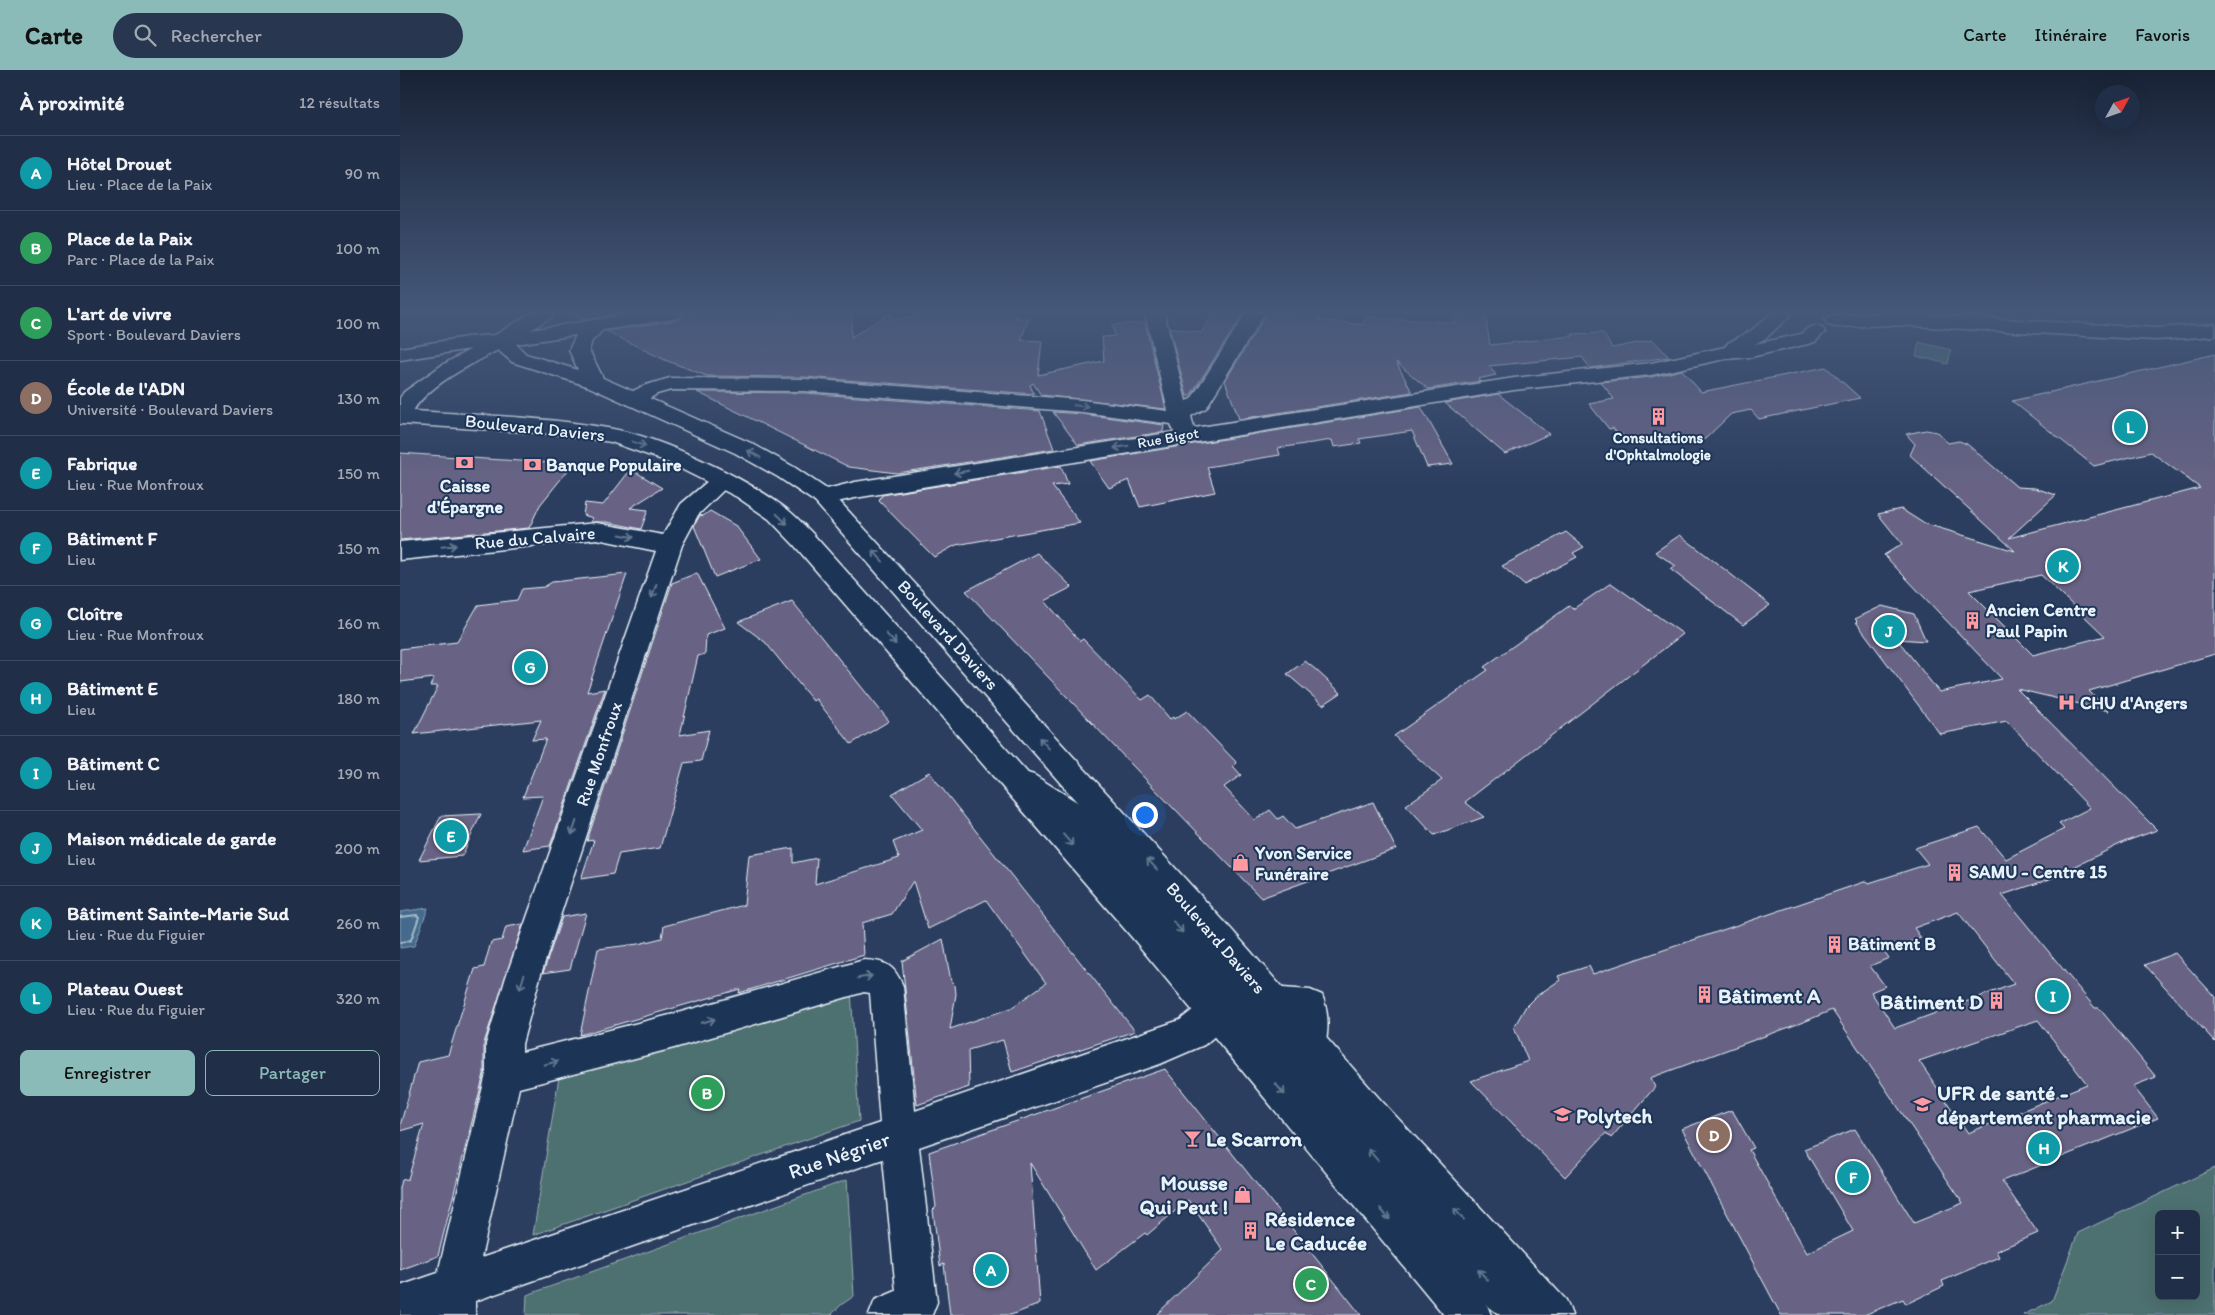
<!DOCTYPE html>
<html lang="fr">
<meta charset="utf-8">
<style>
:root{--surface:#212e48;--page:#29364f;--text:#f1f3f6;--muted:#a2a8b4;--line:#3e4a60;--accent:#8bbbb9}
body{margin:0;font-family:Itim,sans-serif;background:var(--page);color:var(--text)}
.controls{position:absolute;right:15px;bottom:15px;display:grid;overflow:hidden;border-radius:8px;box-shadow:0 5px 20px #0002}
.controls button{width:45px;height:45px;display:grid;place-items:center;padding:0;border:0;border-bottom:1px solid var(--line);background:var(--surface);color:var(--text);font:25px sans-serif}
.compass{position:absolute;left:1695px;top:15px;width:45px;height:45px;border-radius:50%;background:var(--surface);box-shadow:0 5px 20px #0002;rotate:50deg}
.you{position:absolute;left:744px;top:744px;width:18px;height:18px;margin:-12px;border:4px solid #fff;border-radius:50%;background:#1a73e8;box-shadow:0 0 0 8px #1a73e833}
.badge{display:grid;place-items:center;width:32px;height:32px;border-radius:50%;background:var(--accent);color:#fff;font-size:16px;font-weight:700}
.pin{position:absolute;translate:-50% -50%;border:2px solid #fff;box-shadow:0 1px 5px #0006}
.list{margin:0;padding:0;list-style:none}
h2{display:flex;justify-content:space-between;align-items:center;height:65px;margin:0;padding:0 20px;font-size:21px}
h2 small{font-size:16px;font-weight:400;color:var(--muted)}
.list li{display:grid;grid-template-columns:32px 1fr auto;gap:15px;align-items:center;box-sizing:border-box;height:75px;padding:0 20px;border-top:1px solid var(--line)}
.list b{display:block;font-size:19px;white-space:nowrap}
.list p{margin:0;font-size:16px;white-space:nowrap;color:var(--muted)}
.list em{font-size:16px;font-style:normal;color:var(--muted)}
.actions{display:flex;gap:10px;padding:15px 20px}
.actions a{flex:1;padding:11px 0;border:1px solid var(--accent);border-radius:8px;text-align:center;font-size:18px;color:var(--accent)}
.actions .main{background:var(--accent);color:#111}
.icon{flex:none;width:28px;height:28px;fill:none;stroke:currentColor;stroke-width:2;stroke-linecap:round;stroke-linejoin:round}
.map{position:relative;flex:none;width:1815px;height:1245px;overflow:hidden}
header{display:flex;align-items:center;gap:30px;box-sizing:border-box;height:70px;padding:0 25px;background:var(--accent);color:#111}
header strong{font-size:24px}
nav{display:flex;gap:28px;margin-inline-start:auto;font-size:18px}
.search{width:350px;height:45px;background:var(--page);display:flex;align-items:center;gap:12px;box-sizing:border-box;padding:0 18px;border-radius:28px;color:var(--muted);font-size:19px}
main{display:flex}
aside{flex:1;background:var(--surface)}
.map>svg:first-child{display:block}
.green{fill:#4e7070;stroke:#9bb0b4;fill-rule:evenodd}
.water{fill:#446b8c;stroke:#86a1b7}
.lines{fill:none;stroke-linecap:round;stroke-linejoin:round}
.shore{stroke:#a6bbcd;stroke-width:2}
.building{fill:#686484;stroke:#e8f1f8;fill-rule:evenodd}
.street-casing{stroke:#e8f1f8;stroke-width:3}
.secondary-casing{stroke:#e8f1f8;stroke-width:3}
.street{fill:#1d3557;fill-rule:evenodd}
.secondary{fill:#1d3557;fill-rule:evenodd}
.oneway{stroke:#64778f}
.labels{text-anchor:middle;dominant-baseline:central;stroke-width:4;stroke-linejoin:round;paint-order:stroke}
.far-street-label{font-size:15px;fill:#e8f1f8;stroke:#1d3557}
.far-poi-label{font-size:15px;font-weight:bold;fill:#e8f1f8;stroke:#1d3557}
.street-label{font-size:18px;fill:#e8f1f8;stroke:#1d3557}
.poi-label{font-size:18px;font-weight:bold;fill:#e8f1f8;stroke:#1d3557;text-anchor:start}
.near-poi-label{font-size:21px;font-weight:bold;fill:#e8f1f8;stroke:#1d3557;text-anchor:start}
.near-street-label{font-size:21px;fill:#e8f1f8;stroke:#1d3557}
</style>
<header>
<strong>Carte</strong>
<div class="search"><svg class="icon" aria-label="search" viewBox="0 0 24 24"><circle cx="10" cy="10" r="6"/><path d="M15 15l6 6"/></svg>Rechercher</div>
<nav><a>Carte</a><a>Itinéraire</a><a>Favoris</a></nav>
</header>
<main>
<aside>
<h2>À proximité<small>12 résultats</small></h2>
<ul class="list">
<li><span class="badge" style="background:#0f9aa8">A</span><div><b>Hôtel Drouet</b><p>Lieu · Place de la Paix</p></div><em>90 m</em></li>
<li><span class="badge" style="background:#2e9e5b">B</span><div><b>Place de la Paix</b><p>Parc · Place de la Paix</p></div><em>100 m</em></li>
<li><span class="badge" style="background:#2e9e5b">C</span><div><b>L'art de vivre</b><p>Sport · Boulevard Daviers</p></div><em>100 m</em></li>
<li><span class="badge" style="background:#8d6e63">D</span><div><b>École de l'ADN</b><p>Université · Boulevard Daviers</p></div><em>130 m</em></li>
<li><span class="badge" style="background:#0f9aa8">E</span><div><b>Fabrique</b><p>Lieu · Rue Monfroux</p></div><em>150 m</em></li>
<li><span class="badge" style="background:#0f9aa8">F</span><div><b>Bâtiment F</b><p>Lieu</p></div><em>150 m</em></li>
<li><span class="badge" style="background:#0f9aa8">G</span><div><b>Cloître</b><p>Lieu · Rue Monfroux</p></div><em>160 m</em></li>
<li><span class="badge" style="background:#0f9aa8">H</span><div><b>Bâtiment E</b><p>Lieu</p></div><em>180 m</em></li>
<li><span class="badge" style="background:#0f9aa8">I</span><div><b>Bâtiment C</b><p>Lieu</p></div><em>190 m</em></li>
<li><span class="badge" style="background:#0f9aa8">J</span><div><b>Maison médicale de garde</b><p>Lieu</p></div><em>200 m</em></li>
<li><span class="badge" style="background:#0f9aa8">K</span><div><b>Bâtiment Sainte-Marie Sud</b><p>Lieu · Rue du Figuier</p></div><em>260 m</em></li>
<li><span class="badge" style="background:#0f9aa8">L</span><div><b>Plateau Ouest</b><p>Lieu · Rue du Figuier</p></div><em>320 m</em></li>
</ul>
<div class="actions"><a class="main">Enregistrer</a><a>Partager</a></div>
</aside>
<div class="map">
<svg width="1815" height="1245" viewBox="0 0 1815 1245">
<rect width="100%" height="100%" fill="#2c3e60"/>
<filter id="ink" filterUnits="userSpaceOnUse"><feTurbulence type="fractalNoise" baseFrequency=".02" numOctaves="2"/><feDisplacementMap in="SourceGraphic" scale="10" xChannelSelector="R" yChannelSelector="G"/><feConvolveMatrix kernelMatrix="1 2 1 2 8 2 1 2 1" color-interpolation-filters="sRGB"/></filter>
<g filter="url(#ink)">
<g class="green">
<path d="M1519,272L1551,280L1548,294L1516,286Z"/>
<path d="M451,920L459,1051L133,1165L161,995Z"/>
<path d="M1815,1098V1245H1623L1652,1231L1678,1163ZM1759,1144H1796V1226H1759Z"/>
<path d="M447,1110L454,1226L441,1235L431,1245H126L127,1225Z"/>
</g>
<path class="water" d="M28,838L14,876L0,878V842Z"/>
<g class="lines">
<path class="shore" d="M0,847L17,845L19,847L11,870L0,873"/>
</g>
<g class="building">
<path d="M169,243H227L183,250Z"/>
<path d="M283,243H452L451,267L491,243L493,250L532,243H617L615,248H629L621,270L642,271L638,305L704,291L702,267L715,266L712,255L745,253L766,339L641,325L633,313L630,315L634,324L405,307L307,306L265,290L206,261L273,251L280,249Z"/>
<path d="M815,243H844L790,326H787L769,257L801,263Z"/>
<path d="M867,243H905L919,245L918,250L963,255L966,247L1056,253L1059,243H1085L1090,275L1173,266L1172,264L1203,263L1212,278L1253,270L1269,287L1190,298L1182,287L1089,296L1096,305L1078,309L1081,311L1028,319L996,292L1012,322L839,349L825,311Z"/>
<path d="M1815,284V584L1689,621L1709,641L1617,619L1757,760L1724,772L1650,809L1602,825L1695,938H1699L1756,1007L1733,1016L1758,1048L1602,1111L1638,1163L1596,1181L1599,1187L1542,1211L1544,1216L1506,1234L1503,1229L1464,1245H1381L1282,1059L1332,1040L1354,1078L1349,1080L1407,1183L1453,1161L1404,1079L1455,1059L1514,1153L1563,1133L1432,940L1406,951L1250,1008L1255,1017L1211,1068L1206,1063L1165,1107L1071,1011L1128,991L1114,957L1126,936L1135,927L1160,910L1158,906L1189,896L1193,904L1467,811L1469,813L1528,794L1515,778L1579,757L1606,789L1664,759L1659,754L1690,738L1607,651L1540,664L1456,552L1457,551L1455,549L1482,536L1514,544L1526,571L1497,569L1539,622L1602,609L1484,485L1502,474L1478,444L1501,439L1523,453L1615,481L1510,385L1515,374L1506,364L1526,360L1537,362L1548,373L1559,371L1567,374L1617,417L1635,418L1656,425L1609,468L1800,418L1751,382L1694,396L1612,331ZM1641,505L1705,566L1633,585L1569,521ZM1558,842L1614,914L1495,958L1471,922L1485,916L1470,896L1489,888L1484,881L1521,868L1514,858ZM1638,950L1687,1014L1568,1063L1519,991Z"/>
<path d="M1426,297L1460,328L1359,349L1351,340L1331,344L1305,369L1274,375L1270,369L1240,375L1229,373L1222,364L1218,365L1213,358L1209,359L1189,334L1214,329L1201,312L1251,307L1282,300L1301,322Z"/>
<path d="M297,322L405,323L640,341L654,379L497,403L449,397Z"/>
<path d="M1098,324L1130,349L1149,364L1105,384L1045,333Z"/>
<path d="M1021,337L1053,394L1027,397L1012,361L959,369L961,373L934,377L932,370L878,378L880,385L807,397L815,422L740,437L729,410L709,418L690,391Z"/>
<path d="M653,342L682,344L764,355L763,362L678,375Z"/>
<path d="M0,383L86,389L173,394L140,435L129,458L0,470Z"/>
<path d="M661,396L668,414L652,416L680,453L556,475L534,487L479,431L482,425Z"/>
<path d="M231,399L262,418L230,438L248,440L241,459L207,452H190L193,448L183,445L185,433L203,435Z"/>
<path d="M310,441L336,456L361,489L315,507L294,456L300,445L303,446Z"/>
<path d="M1166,462L1184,477L1173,483L1177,487L1124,515L1102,496Z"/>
<path d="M1280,465L1319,495L1370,535L1343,555L1270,499L1276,496L1255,482Z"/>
<path d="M637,483L672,517L645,531L680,571L683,569L742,630L750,625L770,649L773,647L774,649L787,641L837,693L833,696L841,705L824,717L855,750L870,740L878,749L883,746L895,759L973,732L996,779L861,828L775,739H774L566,521Z"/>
<path d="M297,503L325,558L306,565L305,584L298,586L280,665L309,660L301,691L284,693L260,778L219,784L213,804L181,809L194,770L187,771L272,513Z"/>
<path d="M227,504L187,622L205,619L150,776L123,780L143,726L123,727L146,669L132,670L141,650L14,664L38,616H30L34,608L0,612V579L57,572L78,535L117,530L122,519L144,517L152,512Z"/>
<path d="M1211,513L1283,564L1065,732L1084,747L1034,765L1006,735L1042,710L994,666L1088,600L1084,597L1169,536L1173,539Z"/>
<path d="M392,531L489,651L451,674L416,629L413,631L365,572L338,552Z"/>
<path d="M905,591L915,599L941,623L923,635L887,604Z"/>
<path d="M529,702L735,961L612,1002L603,970L568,980L569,1017L517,1035L502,891L543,869L551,911L555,915L556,924L550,959L611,938L646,913L586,830L528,859L513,811L492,844L462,853L464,885L339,923L340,919L180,965L198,879L238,874L262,868L264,856L344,835L349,785L393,778V793L417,788L415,814L499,788L493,772L522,760L492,724Z"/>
<path d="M81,744L62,786L19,790L41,746Z"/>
<path d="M186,843L170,899L143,903L162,847Z"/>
<path d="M123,854L84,973V1004L38,1186L0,1200V1118L2,1110L8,1109L24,1054L0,1061V1056L18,992L48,985L75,899L84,897L91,872L102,870L106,857Z"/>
<path d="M1775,883L1815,927V972L1745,895Z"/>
<path d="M765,999L961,1245H756L823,1180L788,1130L747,1165L745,1163L696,1200L630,1093L640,1234L611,1245H550L544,1194L540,1196L533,1140L536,1137L529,1082Z"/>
</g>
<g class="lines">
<defs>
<g id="street">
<path d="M745,243H764L786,331L791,329L846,243H865L806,338L791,346L794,358L1114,308L1251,293L1325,277L1328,273L1352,260L1372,243H1389L1391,245L1366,268L1355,274L1401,264L1408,258L1415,256L1422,258L1425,262L1415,272L1408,274L1351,287L1325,289L1251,305L1114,320L455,428L423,435L415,432L411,427L415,422L455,412L774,362L771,354L682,342L405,321L271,320L257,324L241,334L234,335L227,334L223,329L227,324L243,316L270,308L405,309L682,330L768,341Z"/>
<path d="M1494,243L1756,258L1815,254V266L1756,270L1494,255L1435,257L1428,255L1425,251L1428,247L1435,245Z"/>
<path d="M323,402L331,405L334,410L298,445L282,475L140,907L122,974V982L274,944L464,890C486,891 494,895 503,916L515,1041L780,950L814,923L674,762L614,723L609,714L614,705L624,702L634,705L696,744L840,902L854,895L866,899L871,911L869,917L910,920L922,925C930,944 929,969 921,987L914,990L1024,1114L1105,1200L1150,1230L1156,1245H1100L1077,1228L996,1142L907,1036L848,971L821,961L804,975L760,994L519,1077L537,1232L532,1245H469L475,1230L496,1221L483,1089L75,1231V1245H0V1216L38,1203L86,1004V974L106,907L256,481L197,469L0,490V472L197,453L263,465L281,434L315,405ZM464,922L470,923L480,1053L81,1188L119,1018L274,978ZM878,952L892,953V967Z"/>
</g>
<path id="secondary" d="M131,243H154L151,247L131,260L238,243H281L279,247L272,249L203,260L192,271L189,280L203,308L351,373L394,397L431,422L831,859L978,1027L1166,1230L1172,1245H1124L952,1053L807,881L415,432L378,407L335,383L187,316L112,292L98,280C71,295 29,314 13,341C80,345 147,347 213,359C262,368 344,407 384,437C394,444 403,454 412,463L759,849L1085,1230L1091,1245H1044L735,871L394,475L369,449L337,427L265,391L211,372L156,364L0,354V328L4,322L42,295L71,279L0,290V278L67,267L95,265ZM176,265L169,280L178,300L126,284L116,274Z"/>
</defs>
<use href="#street" class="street-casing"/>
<use href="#secondary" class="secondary-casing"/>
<use href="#street" class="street"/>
<use href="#secondary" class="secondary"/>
</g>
<defs><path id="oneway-shaft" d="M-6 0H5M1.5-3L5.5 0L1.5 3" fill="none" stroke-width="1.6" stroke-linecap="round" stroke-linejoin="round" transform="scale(1.25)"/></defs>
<g class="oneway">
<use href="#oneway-shaft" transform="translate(681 336) rotate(6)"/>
<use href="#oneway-shaft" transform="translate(239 374) rotate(19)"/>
<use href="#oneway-shaft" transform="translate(721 377) rotate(171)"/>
<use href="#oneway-shaft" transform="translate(354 384) rotate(-151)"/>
<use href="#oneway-shaft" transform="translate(561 402) rotate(171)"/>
<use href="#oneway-shaft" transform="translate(382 449) rotate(44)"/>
<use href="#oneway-shaft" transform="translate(227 466) rotate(11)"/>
<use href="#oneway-shaft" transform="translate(49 476) rotate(-6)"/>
<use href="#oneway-shaft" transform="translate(478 486) rotate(-132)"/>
<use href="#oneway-shaft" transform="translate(254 521) rotate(109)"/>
<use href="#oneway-shaft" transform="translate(491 569) rotate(48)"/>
<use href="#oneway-shaft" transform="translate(644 673) rotate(-132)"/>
<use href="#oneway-shaft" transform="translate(174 758) rotate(109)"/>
<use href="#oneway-shaft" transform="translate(668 770) rotate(49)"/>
<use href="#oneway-shaft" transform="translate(752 794) rotate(-132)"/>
<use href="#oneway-shaft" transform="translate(778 857) rotate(49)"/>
<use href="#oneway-shaft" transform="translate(465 907) rotate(-9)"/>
<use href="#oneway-shaft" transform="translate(122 912) rotate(107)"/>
<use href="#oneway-shaft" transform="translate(308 951) rotate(-16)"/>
<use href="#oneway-shaft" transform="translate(151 993) rotate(-14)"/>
<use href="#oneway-shaft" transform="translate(880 1019) rotate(50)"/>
<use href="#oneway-shaft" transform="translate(973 1085) rotate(-131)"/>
<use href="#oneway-shaft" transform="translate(985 1144) rotate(50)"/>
<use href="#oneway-shaft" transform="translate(1059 1144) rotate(-132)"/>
<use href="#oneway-shaft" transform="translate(1083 1205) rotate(-133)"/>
</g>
</g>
<linearGradient id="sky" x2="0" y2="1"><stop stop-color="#182235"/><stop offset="0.58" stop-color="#45587a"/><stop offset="1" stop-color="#45587a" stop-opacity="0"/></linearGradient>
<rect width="1815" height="417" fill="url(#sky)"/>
<defs>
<symbol id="building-bare" viewBox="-9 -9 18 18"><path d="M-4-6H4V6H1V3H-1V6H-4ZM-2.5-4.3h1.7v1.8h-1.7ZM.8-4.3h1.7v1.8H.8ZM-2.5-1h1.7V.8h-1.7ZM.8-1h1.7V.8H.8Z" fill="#ff9aa2" stroke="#1d3557" stroke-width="2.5" paint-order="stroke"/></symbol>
<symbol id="bank-bare" viewBox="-9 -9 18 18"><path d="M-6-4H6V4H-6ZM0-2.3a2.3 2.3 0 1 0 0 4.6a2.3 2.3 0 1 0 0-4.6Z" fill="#ff9aa2" stroke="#1d3557" stroke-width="2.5" paint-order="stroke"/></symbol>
<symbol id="hospital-bare" viewBox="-9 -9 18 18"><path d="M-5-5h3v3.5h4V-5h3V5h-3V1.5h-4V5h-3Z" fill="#ff9aa2" stroke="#1d3557" stroke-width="2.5" paint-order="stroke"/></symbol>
<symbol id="shop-bare" viewBox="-9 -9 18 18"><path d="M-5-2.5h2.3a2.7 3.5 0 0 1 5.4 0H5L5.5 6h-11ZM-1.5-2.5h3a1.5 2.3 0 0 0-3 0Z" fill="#ff9aa2" stroke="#1d3557" stroke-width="2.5" paint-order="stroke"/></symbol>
<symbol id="university-bare" viewBox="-9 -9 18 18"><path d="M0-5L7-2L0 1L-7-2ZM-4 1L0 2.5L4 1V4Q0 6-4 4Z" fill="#ff9aa2" stroke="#1d3557" stroke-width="2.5" paint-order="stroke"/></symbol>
<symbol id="bar-bare" viewBox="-9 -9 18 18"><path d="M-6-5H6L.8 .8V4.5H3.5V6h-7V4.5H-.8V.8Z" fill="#ff9aa2" stroke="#1d3557" stroke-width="2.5" paint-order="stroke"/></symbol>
</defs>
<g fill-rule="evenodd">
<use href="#building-bare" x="1246" y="334" width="25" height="25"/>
<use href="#bank-bare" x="52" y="380" width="25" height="25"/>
<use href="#bank-bare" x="120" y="382" width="25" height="25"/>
<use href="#building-bare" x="1560" y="538" width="25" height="25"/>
<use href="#hospital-bare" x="1654" y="620" width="25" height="25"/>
<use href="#shop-bare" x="828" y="780" width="25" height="25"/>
<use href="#building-bare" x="1542" y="790" width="25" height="25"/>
<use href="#building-bare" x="1422" y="862" width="25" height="25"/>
<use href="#building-bare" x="1292" y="912" width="25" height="25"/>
<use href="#building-bare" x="1584" y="918" width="25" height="25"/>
<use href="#university-bare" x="1510" y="1022" width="25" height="25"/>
<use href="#university-bare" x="1150" y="1032" width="25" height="25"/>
<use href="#bar-bare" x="780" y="1056" width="25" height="25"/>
<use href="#shop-bare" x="830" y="1112" width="25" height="25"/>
<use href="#building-bare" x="838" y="1148" width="25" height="25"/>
</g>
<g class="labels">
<g class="far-street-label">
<text transform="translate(768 368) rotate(-10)">Rue Bigot</text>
</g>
<g class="far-poi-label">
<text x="1258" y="368">Consultations<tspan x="1258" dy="17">d'Ophtalmologie</tspan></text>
</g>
<g class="street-label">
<text transform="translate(135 358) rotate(6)">Boulevard Daviers</text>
<text transform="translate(135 468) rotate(-5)">Rue du Calvaire</text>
<text transform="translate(548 565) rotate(48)">Boulevard Daviers</text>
<text transform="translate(199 684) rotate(-71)">Rue Monfroux</text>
<text transform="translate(816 868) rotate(49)">Boulevard Daviers</text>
</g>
<g class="poi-label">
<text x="146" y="395">Banque Populaire</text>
<text x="65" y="416" text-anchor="middle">Caisse<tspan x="65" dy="21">d'Épargne</tspan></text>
<text x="1586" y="540">Ancien Centre<tspan x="1586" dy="21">Paul Papin</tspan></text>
<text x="1680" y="633">CHU d'Angers</text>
<text x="855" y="783">Yvon Service<tspan x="855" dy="21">Funéraire</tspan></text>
<text x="1569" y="802">SAMU - Centre 15</text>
<text x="1448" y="874">Bâtiment B</text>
</g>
<g class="near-poi-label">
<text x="1318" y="925">Bâtiment A</text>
<text x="1583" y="931" text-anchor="end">Bâtiment D</text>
<text x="1537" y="1022">UFR de santé -<tspan x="1537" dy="24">département pharmacie</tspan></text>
<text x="1176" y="1045">Polytech</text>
<text x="806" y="1068">Le Scarron</text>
<text x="828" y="1112" text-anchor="end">Mousse<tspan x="828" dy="24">Qui Peut !</tspan></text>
<text x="865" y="1148">Résidence<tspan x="865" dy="24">Le Caducée</tspan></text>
</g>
<g class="near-street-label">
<text transform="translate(439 1085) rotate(-19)">Rue Négrier</text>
</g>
</g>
</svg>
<div class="controls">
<button>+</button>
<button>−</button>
</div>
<svg class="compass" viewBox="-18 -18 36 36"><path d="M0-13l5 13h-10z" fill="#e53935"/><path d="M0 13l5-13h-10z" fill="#a2a8b4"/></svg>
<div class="you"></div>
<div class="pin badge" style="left:591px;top:1200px;background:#0f9aa8">A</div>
<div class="pin badge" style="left:307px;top:1023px;background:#2e9e5b">B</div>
<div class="pin badge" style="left:911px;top:1214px;background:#2e9e5b">C</div>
<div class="pin badge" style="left:1314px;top:1065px;background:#8d6e63">D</div>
<div class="pin badge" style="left:51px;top:766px;background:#0f9aa8">E</div>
<div class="pin badge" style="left:1453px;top:1107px;background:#0f9aa8">F</div>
<div class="pin badge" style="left:130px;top:597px;background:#0f9aa8">G</div>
<div class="pin badge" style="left:1644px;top:1078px;background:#0f9aa8">H</div>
<div class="pin badge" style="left:1653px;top:926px;background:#0f9aa8">I</div>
<div class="pin badge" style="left:1489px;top:561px;background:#0f9aa8">J</div>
<div class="pin badge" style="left:1663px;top:496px;background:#0f9aa8">K</div>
<div class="pin badge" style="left:1730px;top:357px;background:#0f9aa8">L</div>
</div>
</main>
